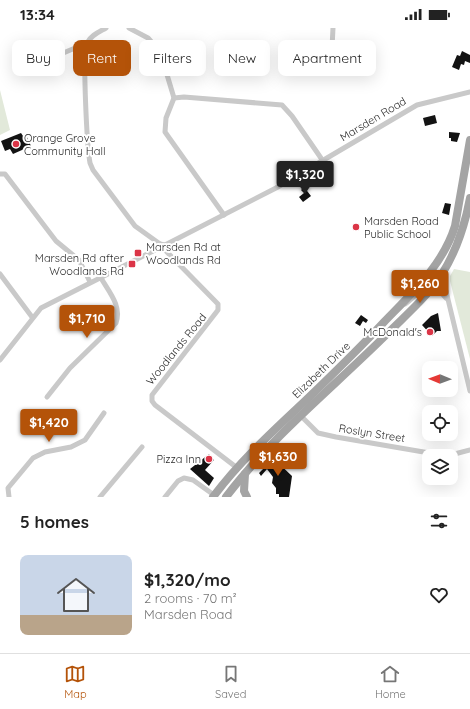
<!DOCTYPE html>
<meta charset="utf-8">
<style>
body{margin:0;font-family:Quicksand,sans-serif;background:#f2f2f2;color:#222;height:100vh;display:flex;flex-direction:column;font-size:15px;white-space:nowrap}
*{box-sizing:border-box;margin:0}
p{font-size:13px;color:#767676}
.icon{flex:none;width:22px;height:22px;fill:none;stroke:currentColor;stroke-width:2;stroke-linecap:round;stroke-linejoin:round}
.map{position:relative;height:469px;overflow:hidden}
.details{display:flex;flex-direction:column;background:#fff;flex:1}
.details>*{flex:none}
.hud{position:absolute;left:12px;top:12px;width:446px;height:36px;display:flex;gap:8px}
.needle{width:26px;rotate:271deg}
.fabs{position:absolute;left:422px;top:333px;display:grid;gap:8px}
.fabs a{display:grid;place-items:center;width:36px;height:36px;border-radius:8px;background:#fff;box-shadow:0 4px 16px #0002;font-size:20px}
.price{position:absolute;translate:-50% -34px;padding:0 9px;border-radius:4px;background:#b45309;color:#fff;font-size:13px;line-height:26px;filter:drop-shadow(0 1px 2px #0008)}
.price::after{content:'';position:absolute;left:50%;top:24px;width:12px;height:9px;margin-left:-6px;background:inherit;clip-path:polygon(0 0,100% 0,50% 100%)}
.price.on{background:#222;color:#fff}
ul{padding:0;list-style:none}
li{display:flex;align-items:center;gap:12px;height:100px;padding:0 20px}
li+li{border-top:1px solid #e0e0e0}
li span{display:grid;place-items:center;flex:none;width:112px;height:80px;border-radius:8px;color:#555}
li>.icon{margin-inline-start:auto}
span .icon{width:48px;height:48px;fill:#fffc;stroke-width:1}
li b{font-size:17px}
h2{display:flex;justify-content:space-between;align-items:center;height:48px;padding:0 20px;font-size:17px}
.pill{padding:0 14px;border-radius:8px;background:#fff;box-shadow:0 4px 16px #0002;font-size:14px;line-height:36px}
.pill.on{background:#b45309;color:#fff}
.status{display:flex;justify-content:space-between;align-items:center;height:28px;padding:0 20px;background:#fff;direction:ltr}
.status svg{height:11px;fill:currentColor}
.tabs{display:flex;justify-content:space-around;align-items:center;height:56px;border-top:1px solid #e0e0e0;background:#fff;font-size:11px;color:#767676}
.tabs a{display:grid;justify-items:center;gap:2px}
.tabs .on{color:#b45309}
.map>svg:first-child{display:block}
.green{fill:#e2e9da}
.building{fill:#131313}
.lines{fill:none;stroke-linecap:round;stroke-linejoin:round}
.minor{stroke:#c9c9c9;stroke-width:5}
.primary{stroke:#a4a4a4;stroke-width:8}
.poi-dot{fill:#db3547;stroke:#fff;stroke-width:1.5}
.labels{text-anchor:middle;stroke-width:4;stroke-linejoin:round;paint-order:stroke}
.street-label{font-size:11px;fill:#2c2c2c;stroke:#fff}
.poi-label{font-size:11px;fill:#2c2c2c;stroke:#fff;text-anchor:start}
</style>
<div class="status"><b>13:34</b><svg viewBox="0 0 49 12"><path d="M0 12V9h3v3zM5 12V6h3v6zM10 12V3h3v9zM15 12V0h3v12zM26 1h20v11H26zM47 4h2v5h-2z"/></svg></div>
<div class="map">
<svg width="470" height="469" viewBox="0 0 470 469">
<rect width="100%" height="100%" fill="#fff"/>
<g class="green">
<path d="M0,62L10,102L0,107Z"/>
<path d="M454,241L470,244V331L450,253V248Z"/>
</g>
<g class="building">
<path d="M462,23L470,27V35L465,33L464,37L461,36L459,42L452,39L457,27L460,28Z"/>
<path d="M435,87L437,95L425,98L423,90Z"/>
<path d="M449,104L460,105L457,114L451,113V110H449Z"/>
<path d="M21,105L23,108L26,107L31,118L13,126L10,121L5,123L1,113Z"/>
<path d="M304,159L311,168L303,174L299,169L304,165L301,162Z"/>
<path d="M445,175L451,176L449,187L442,185Z"/>
<path d="M438,285L441,303H437L432,308L422,297L431,288Z"/>
<path d="M361,287L368,292L366,295L363,293L360,298L355,295Z"/>
<path d="M209,426L214,432L205,442L214,450L209,458L190,441Z"/>
<path d="M268,429L270,431L272,429L292,448L289,469H279V466H276V460L272,455L273,449L267,441L261,448L259,445L265,439L262,436Z"/>
</g>
<g class="lines">
<g class="minor">
<path d="M106,0C99,4 91,7 87,15C82,25 87,118 90,135L93,142L135,198L160,216"/>
<path d="M129,0L148,10L155,18L165,40L174,70L166,90L165,104L224,187"/>
<path d="M332,20L333,0"/>
<path d="M30,39L87,15"/>
<path d="M174,70L184,69L282,77L292,88L323,133"/>
<path d="M0,146H5L56,213L79,232L90,254"/>
<path d="M165,217L276,160L417,77L470,64"/>
<path d="M164,221L165,217L160,216L159,221H164L218,276V282L152,367V373L155,377L236,439"/>
<path d="M0,246L32,289"/>
<path d="M430,263L439,262L446,270"/>
<path d="M405,276C416,270 427,248 442,256L446,263L470,363"/>
<path d="M0,332L41,280L159,220"/>
<path d="M47,369L70,340L116,295C122,278 109,264 101,250"/>
<path d="M301,388L318,405L336,409L447,428L470,422"/>
<path d="M9,469L8,460L33,430L45,424L71,419L85,412L104,385"/>
<path d="M100,469L142,419"/>
<path d="M165,469L178,453L184,450L193,452L214,467"/>
</g>
<g class="primary">
<path d="M245,446L244,463L247,469"/>
<path d="M213,469C240,433 272,404 305,373C332,347 359,321 384,294C412,265 443,237 455,198L470,112"/>
<path d="M226,469C273,407 334,359 389,304C407,286 428,268 442,246C457,222 465,197 470,170"/>
</g>
</g>
<g class="poi-dot">
<circle cx="16" cy="116" r="4"/>
<circle cx="356" cy="199" r="4"/>
<rect x="134" y="221" width="8" height="8" rx="2"/>
<rect x="128" y="232" width="8" height="8" rx="2"/>
<circle cx="430" cy="304" r="4"/>
<circle cx="209" cy="431" r="4"/>
</g>
<g class="labels">
<g class="street-label">
<text transform="translate(373 91) rotate(-31)" y="4">Marsden Road</text>
<text transform="translate(176 321) rotate(-51)" y="4">Woodlands Road</text>
<text transform="translate(321 342) rotate(-44)" y="4">Elizabeth Drive</text>
<text transform="translate(372 405) rotate(9)" y="4">Roslyn Street</text>
</g>
<g class="poi-label">
<text x="24" y="114">Orange Grove<tspan x="24" dy="13">Community Hall</tspan></text>
<text x="364" y="197">Marsden Road<tspan x="364" dy="13">Public School</tspan></text>
<text x="146" y="223">Marsden Rd at<tspan x="146" dy="13">Woodlands Rd</tspan></text>
<text x="124" y="234" text-anchor="end">Marsden Rd after<tspan x="124" dy="13">Woodlands Rd</tspan></text>
<text x="422" y="308" text-anchor="end">McDonald's</text>
<text x="201" y="435" text-anchor="end">Pizza Inn</text>
</g>
</g>
</svg>
<div class="fabs">
<a><svg class="needle" viewBox="-14 -14 28 28"><path d="M0-13l5 13h-10z" fill="#e53935"/><path d="M0 13l5-13h-10z" fill="#767676"/></svg></a>
<a><svg class="icon" aria-label="locate" viewBox="0 0 24 24"><circle cx="12" cy="12" r="6"/><path d="M12 2v4M12 18v4M2 12h4M18 12h4"/></svg></a>
<a><svg class="icon" aria-label="layers" viewBox="0 0 24 24"><path d="M12 4l9 5-9 5-9-5zM3 14l9 5 9-5"/></svg></a>
</div>
<b class="price on" style="left:305px;top:167px">$1,320</b>
<b class="price" style="left:420px;top:276px">$1,260</b>
<b class="price" style="left:87px;top:311px">$1,710</b>
<b class="price" style="left:49px;top:415px">$1,420</b>
<b class="price" style="left:278px;top:449px">$1,630</b>
<div class="hud">
<a class="pill">Buy</a>
<a class="pill on">Rent</a>
<a class="pill">Filters</a>
<a class="pill">New</a>
<a class="pill">Apartment</a>
</div>
</div>
<section class="details">
<h2>5 homes<svg class="icon" aria-label="filters" viewBox="0 0 24 24"><path d="M4 7h16M4 17h16"/><circle cx="9" cy="7" r="2"/><circle cx="15" cy="17" r="2"/></svg></h2>
<ul>
<li><span style="background:linear-gradient(#c9d6e8 75%,#b9a48a 0)"><svg class="icon" aria-label="home" viewBox="0 0 24 24"><path d="M3 11l9-7 9 7M6 9v11h12V9"/></svg></span><div><b>$1,320/mo</b><p>2 rooms · 70 m²</p><p>Marsden Road</p></div><svg class="icon" aria-label="heart" viewBox="0 0 24 24"><path d="M12 20l-8-8c-3-5 5-10 8-4 3-6 11-1 8 4z"/></svg></li>
</ul>
</section>
<nav class="tabs">
<a class="on"><svg class="icon" aria-label="map" viewBox="0 0 24 24"><path d="M3 6l6-2 6 2 6-2v14l-6 2-6-2-6 2zM9 4v14M15 6v14"/></svg>Map</a>
<a><svg class="icon" aria-label="saved" viewBox="0 0 24 24"><path d="M7 4h10v16l-5-4-5 4z"/></svg>Saved</a>
<a><svg class="icon" aria-label="home" viewBox="0 0 24 24"><path d="M3 11l9-7 9 7M6 9v11h12V9"/></svg>Home</a>
</nav>
